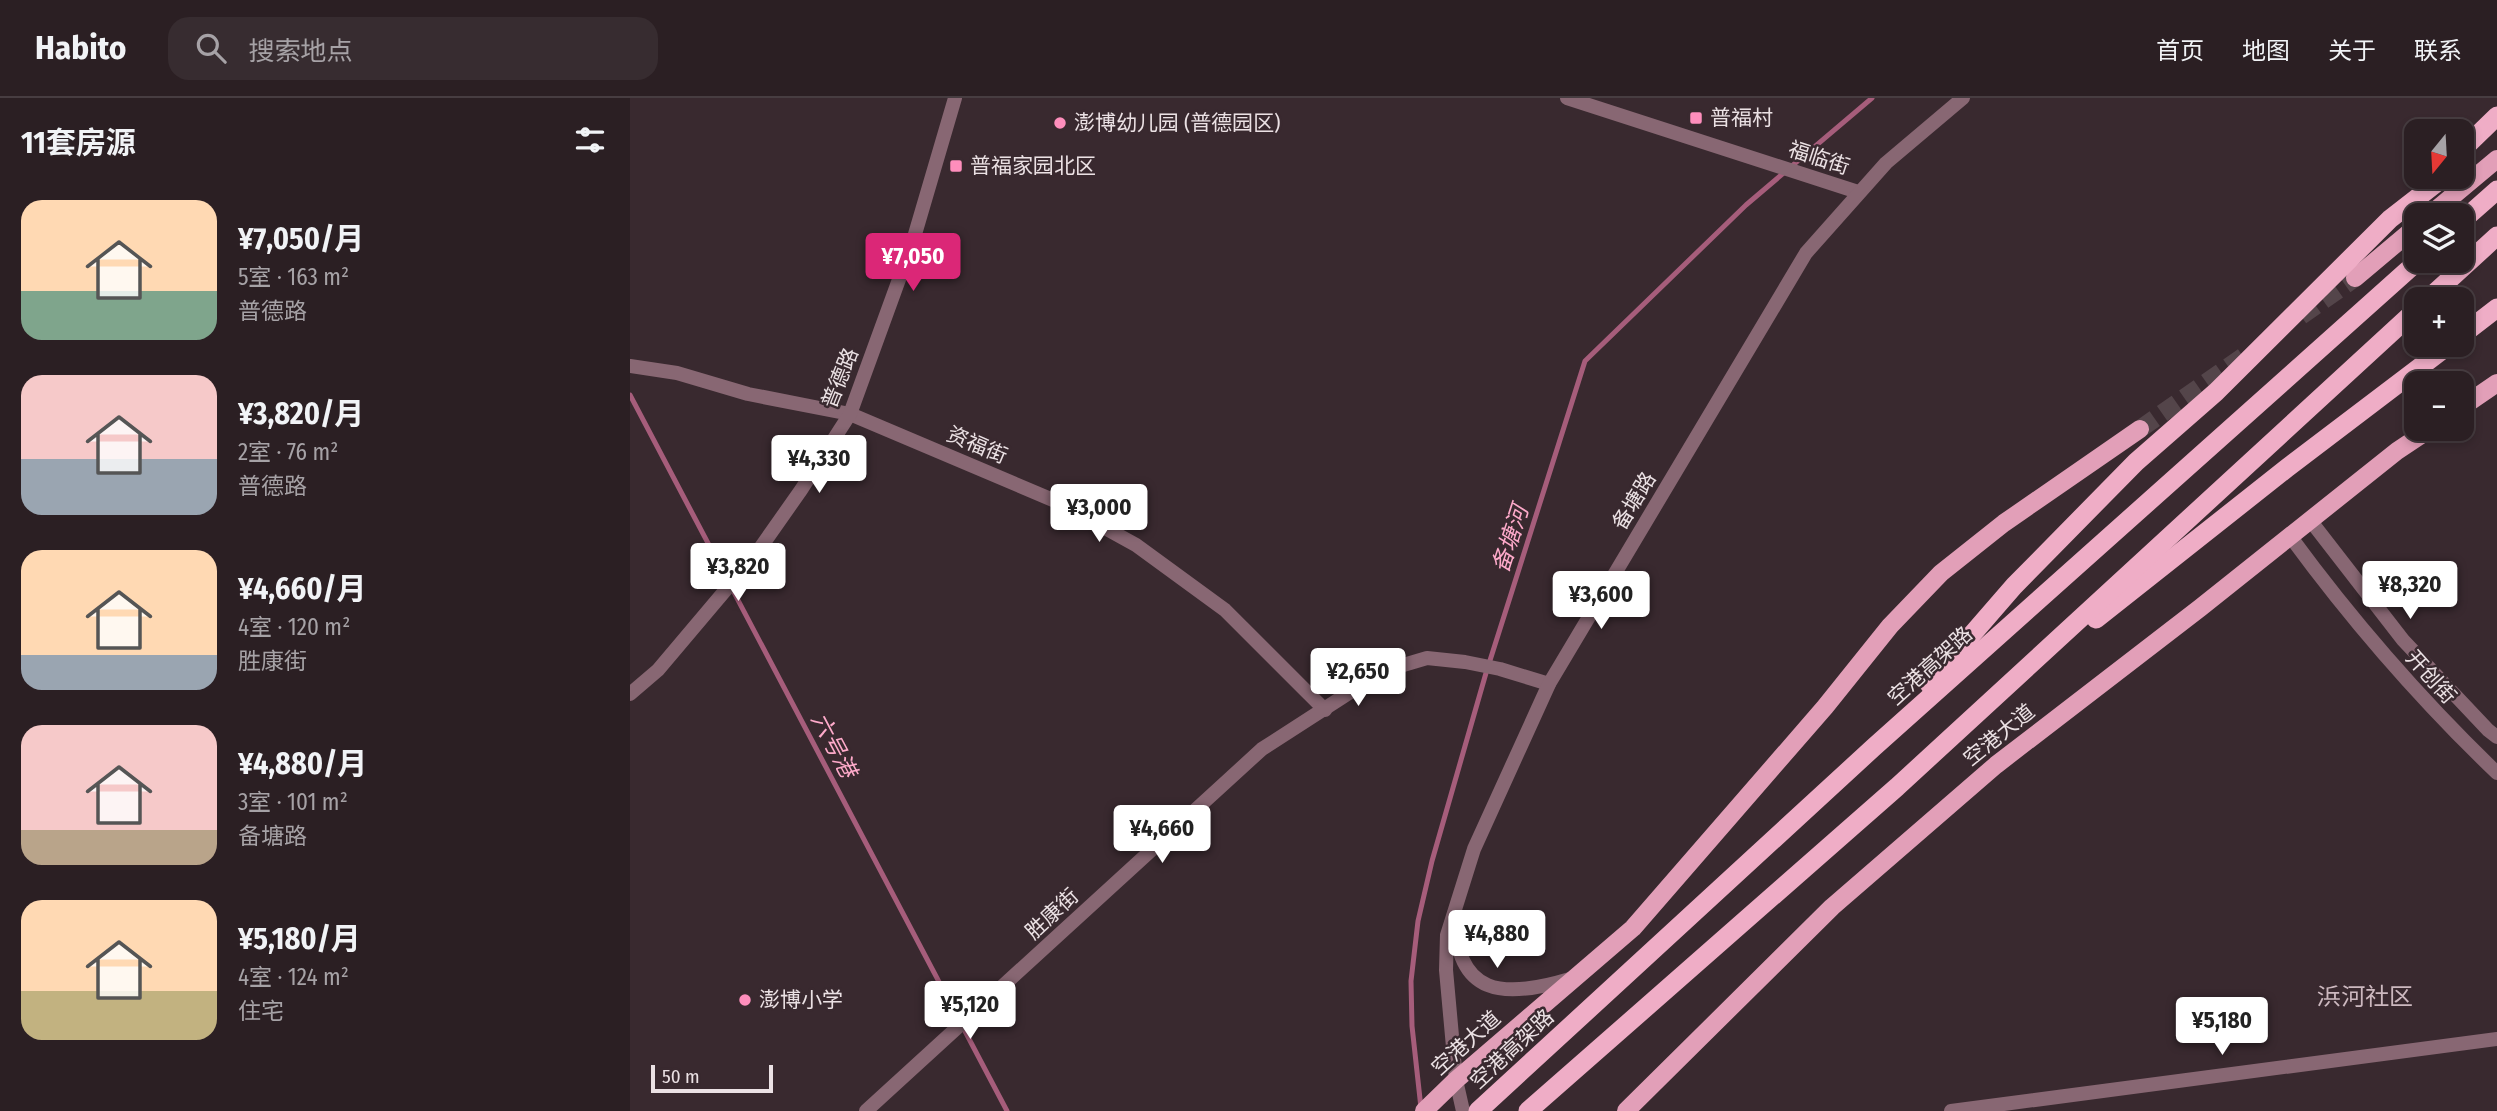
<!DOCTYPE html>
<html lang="zh">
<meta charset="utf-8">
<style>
body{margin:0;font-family:"Fira Sans Condensed","Noto Sans SC",sans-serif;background:#372c30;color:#f1f3f6;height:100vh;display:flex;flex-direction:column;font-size:26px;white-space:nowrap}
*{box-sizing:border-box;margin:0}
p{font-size:23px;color:#a6a2a6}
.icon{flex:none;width:38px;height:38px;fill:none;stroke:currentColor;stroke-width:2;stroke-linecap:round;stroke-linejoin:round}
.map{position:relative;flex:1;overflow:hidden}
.panel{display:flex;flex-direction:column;background:#2b1f23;width:630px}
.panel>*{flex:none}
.needle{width:46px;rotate:198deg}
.fabs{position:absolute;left:1774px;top:21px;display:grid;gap:14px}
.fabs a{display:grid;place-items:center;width:70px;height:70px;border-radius:14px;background:#2b1f23;box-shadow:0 4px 10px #0003,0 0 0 2px #473d41;font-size:35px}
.scale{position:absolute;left:21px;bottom:18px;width:122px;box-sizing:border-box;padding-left:7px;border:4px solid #ebe1e4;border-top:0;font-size:19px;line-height:24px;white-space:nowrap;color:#ebe1e4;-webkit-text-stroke:5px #39292f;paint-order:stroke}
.price{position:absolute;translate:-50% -60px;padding:0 16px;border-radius:7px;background:#fff;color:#222;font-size:23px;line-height:46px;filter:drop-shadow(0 2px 4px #0008)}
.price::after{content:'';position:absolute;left:50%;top:42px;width:21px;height:16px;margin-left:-10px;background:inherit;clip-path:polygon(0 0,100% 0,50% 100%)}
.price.on{background:#db2777;color:#fff}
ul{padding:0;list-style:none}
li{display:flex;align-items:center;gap:21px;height:175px;padding:0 21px}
li span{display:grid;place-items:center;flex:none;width:196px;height:140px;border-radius:21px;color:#555}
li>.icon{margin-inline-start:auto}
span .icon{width:84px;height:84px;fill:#fffc;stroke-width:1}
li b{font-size:30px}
h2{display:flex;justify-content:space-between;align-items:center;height:84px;padding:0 21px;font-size:30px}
header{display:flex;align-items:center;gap:42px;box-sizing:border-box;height:98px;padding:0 35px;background:#2b1f23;border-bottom:2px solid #473d41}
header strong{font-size:33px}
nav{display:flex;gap:38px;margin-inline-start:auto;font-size:24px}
.search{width:490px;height:63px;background:#372c30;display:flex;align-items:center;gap:18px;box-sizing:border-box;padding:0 24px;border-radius:21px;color:#a6a2a6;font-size:26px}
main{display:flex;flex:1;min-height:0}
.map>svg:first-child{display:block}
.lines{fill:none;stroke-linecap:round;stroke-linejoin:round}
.stream{stroke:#a65d7b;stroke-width:5}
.primary-tunnel{stroke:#54454a;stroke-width:18;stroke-dasharray:18 9;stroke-linecap:butt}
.minor{stroke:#886773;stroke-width:14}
.tertiary{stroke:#886773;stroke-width:14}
.primary{stroke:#e29fb8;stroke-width:18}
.trunk{stroke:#efadc6;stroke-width:19}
.poi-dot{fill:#fe8ebc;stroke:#39292f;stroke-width:2.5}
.labels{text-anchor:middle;stroke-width:5;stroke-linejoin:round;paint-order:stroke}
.poi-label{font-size:21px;fill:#ebe1e4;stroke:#39292f;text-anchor:start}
.street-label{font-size:21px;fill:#ebe1e4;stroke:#39292f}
.water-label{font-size:23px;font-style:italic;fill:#feaaca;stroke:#39292f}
.quarter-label{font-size:24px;fill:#ccb8bf;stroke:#39292f}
</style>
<header>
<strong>Habito</strong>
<div class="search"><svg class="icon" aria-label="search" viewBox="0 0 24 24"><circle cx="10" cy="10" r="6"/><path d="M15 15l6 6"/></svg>搜索地点</div>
<nav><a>首页</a><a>地图</a><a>关于</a><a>联系</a></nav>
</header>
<main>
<section class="panel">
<h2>11套房源<svg class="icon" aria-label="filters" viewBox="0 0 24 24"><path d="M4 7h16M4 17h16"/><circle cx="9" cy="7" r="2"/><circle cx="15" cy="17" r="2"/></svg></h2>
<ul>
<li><span style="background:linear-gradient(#ffd9b3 65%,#7fa58c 0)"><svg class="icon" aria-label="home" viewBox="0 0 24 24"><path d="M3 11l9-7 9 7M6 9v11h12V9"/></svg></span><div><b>¥7,050/月</b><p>5室 · 163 m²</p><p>普德路</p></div></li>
<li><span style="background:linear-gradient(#f6c9c9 60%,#9aa5b1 0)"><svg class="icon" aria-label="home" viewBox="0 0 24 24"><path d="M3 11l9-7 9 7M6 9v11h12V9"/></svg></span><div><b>¥3,820/月</b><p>2室 · 76 m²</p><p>普德路</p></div></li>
<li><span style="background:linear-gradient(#ffd9b3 75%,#9aa5b1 0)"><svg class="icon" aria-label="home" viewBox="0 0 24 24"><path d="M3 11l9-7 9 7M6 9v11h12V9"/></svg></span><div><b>¥4,660/月</b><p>4室 · 120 m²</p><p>胜康街</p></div></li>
<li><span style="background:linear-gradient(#f6c9c9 75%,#b9a48a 0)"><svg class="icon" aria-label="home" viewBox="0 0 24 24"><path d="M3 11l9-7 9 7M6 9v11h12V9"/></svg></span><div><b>¥4,880/月</b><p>3室 · 101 m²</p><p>备塘路</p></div></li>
<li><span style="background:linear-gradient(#ffd9b3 65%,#c2b280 0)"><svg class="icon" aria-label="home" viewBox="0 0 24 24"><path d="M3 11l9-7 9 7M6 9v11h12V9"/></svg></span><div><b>¥5,180/月</b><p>4室 · 124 m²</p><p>住宅</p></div></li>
</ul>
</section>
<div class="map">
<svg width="1867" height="1013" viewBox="0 0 1867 1013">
<rect width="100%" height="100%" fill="#39292f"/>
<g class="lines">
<g class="stream">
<path d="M0,297L377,1013"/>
<path d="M791,1010L782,928L781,883L788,823L802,763L856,575L955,263L1116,107L1242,0"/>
</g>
<g class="primary-tunnel">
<path d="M1671,218L1725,180"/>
<path d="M1510,331L1614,258"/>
</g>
<g class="minor">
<path d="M825,816C825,899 874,901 940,881"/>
<path d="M1321,1013L1867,941"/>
</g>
<g class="tertiary">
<path d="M937,0L1228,94"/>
<path d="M0,268L47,275L118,296L220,316L430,405L506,447L595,512L695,612"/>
<path d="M1680,422L1773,542L1858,632L1867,639"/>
<path d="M1660,438C1723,524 1791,602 1867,675"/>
<path d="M0,596L28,572L126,456L171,392L220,316L283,143L325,0"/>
<path d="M236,1013L632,651L742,580L770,568L797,560L835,564L870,571L919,586"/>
<path d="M833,1013L826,982L816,872L817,837L844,751L919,586L1176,155L1256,65L1333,0"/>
</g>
<g class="primary">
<path d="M1800,117L1867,61"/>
<path d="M1725,180L1787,128"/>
<path d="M1832,309L1867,285"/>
<path d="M794,1013L826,982L1003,830L1195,609L1260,528L1311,475L1374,425L1510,331"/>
<path d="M996,1013L1202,809L1366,667L1570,510L1767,353L1800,331"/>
</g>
<g class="trunk">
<path d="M1832,52L1867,18"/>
<path d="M1832,123L1867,92"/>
<path d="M1798,201L1867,138"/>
<path d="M1832,237L1867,210"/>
<path d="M1466,521L1657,370L1819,247"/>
<path d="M1299,586L1384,488L1506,364L1586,294L1760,121L1814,79"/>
<path d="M848,1013L1244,649L1788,163"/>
<path d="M898,1013L1267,689L1787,211"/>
</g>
</g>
<g class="poi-dot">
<rect x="1059" y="13" width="14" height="14" rx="3.5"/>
<circle cx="430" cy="25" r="7"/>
<rect x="319" y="61" width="14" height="14" rx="3.5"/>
<circle cx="115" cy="902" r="7"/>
</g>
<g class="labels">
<g class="poi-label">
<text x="1080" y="27">普福村</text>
<text x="444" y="32">澎博幼儿园 (普德园区)</text>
<text x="340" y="75">普福家园北区</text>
<text x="129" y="909">澎博小学</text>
</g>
<g class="street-label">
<text transform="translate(1189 60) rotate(18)" y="7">福临街</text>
<text transform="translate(210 280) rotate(-68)" y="7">普德路</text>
<text transform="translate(347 347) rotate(23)" y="7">资福街</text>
<text transform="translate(1004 403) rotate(-59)" y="7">备塘路</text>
<text transform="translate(1300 568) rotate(-42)" y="7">空港高架路</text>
<text transform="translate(1801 579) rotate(48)" y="7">开创街</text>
<text transform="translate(1369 637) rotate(-39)" y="7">空港大道</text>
<text transform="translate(422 816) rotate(-43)" y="7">胜康街</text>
<text transform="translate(836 945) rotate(-42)" y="7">空港大道</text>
<text transform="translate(882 951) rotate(-43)" y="7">空港高架路</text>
</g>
<g class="water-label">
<text transform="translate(880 441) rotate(-72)" y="8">备塘河</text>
<text transform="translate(204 647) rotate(62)" y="8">六号港</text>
</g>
<g class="quarter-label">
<text x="1735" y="907">浜河社区</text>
</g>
</g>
</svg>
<div class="fabs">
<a><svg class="needle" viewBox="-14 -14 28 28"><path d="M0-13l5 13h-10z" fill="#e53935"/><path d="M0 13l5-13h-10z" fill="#a6a2a6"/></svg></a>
<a><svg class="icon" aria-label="layers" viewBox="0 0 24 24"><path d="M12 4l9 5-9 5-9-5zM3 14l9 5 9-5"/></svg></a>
<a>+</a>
<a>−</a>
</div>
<div class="scale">50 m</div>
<b class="price on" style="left:283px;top:195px">¥7,050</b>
<b class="price" style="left:189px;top:397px">¥4,330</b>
<b class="price" style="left:469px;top:446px">¥3,000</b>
<b class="price" style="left:108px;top:505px">¥3,820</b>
<b class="price" style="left:1780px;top:523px">¥8,320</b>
<b class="price" style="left:971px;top:533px">¥3,600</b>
<b class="price" style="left:728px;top:610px">¥2,650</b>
<b class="price" style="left:532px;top:767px">¥4,660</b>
<b class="price" style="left:867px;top:872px">¥4,880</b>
<b class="price" style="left:340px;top:943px">¥5,120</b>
<b class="price" style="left:1592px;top:959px">¥5,180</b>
</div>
</main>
